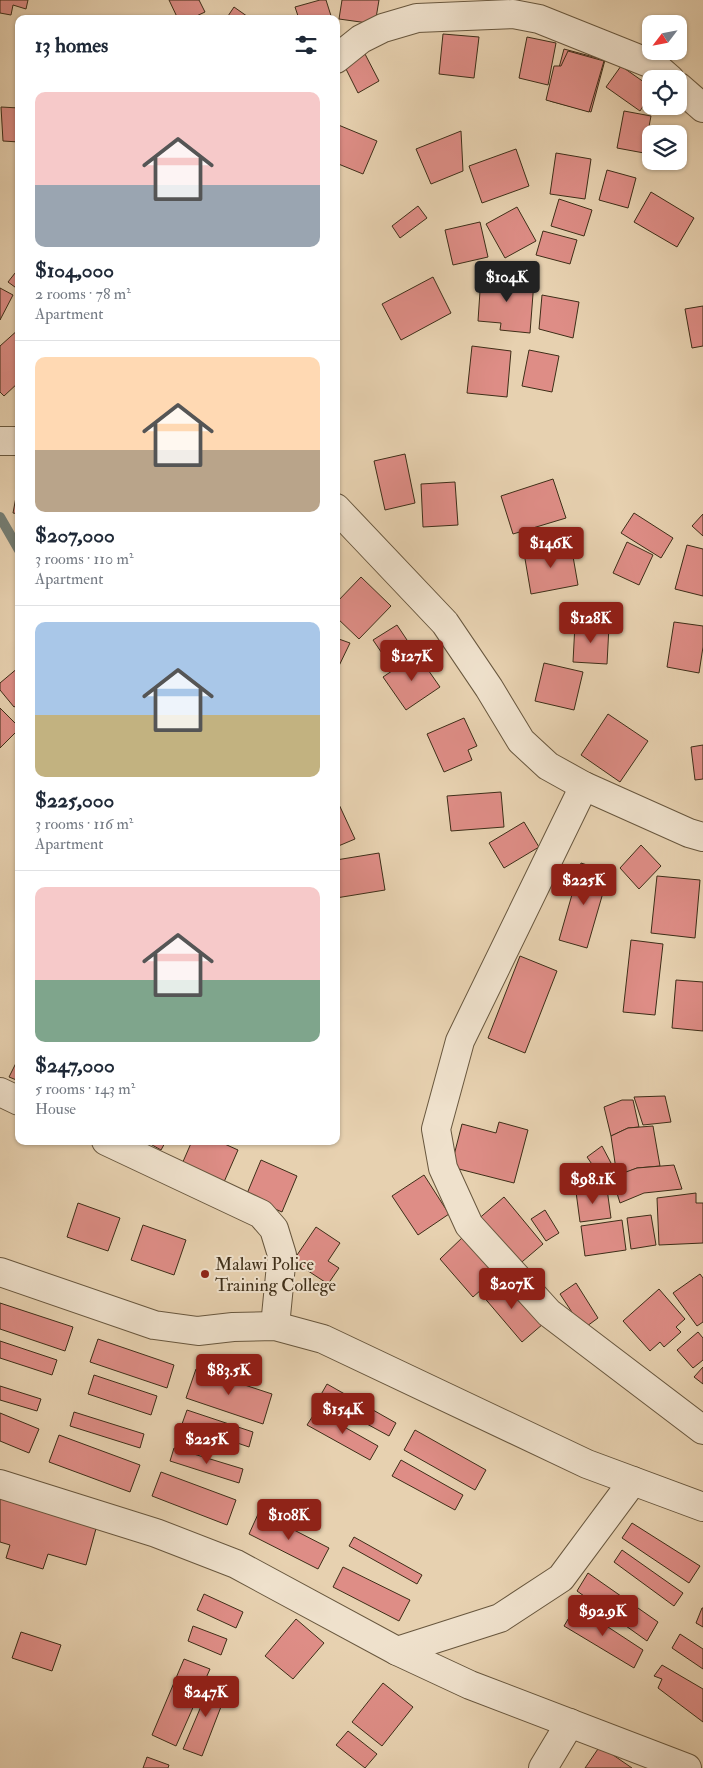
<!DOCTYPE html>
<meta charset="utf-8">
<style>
body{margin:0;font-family:"IM FELL Double Pica",serif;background:#f6f6f7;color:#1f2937;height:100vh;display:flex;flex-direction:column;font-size:19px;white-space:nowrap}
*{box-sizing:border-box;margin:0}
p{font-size:16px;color:#747a83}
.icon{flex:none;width:28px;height:28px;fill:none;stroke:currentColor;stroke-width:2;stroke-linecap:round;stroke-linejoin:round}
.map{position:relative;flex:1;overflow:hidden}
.drawer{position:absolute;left:15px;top:15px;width:325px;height:1130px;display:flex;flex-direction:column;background:#fff;border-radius:10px;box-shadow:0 1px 4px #0004}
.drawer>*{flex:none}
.needle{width:32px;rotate:238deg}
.buttons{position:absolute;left:642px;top:15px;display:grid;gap:10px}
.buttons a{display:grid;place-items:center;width:45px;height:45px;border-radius:10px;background:#fff;box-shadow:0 1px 4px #0004;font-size:25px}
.price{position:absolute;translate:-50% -42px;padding:0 11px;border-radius:5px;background:#8f2418;color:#fff;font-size:16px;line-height:32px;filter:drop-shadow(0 1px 2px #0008)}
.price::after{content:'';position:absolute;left:50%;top:30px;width:15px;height:11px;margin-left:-8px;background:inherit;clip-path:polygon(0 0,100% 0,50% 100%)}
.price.active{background:#222;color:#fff}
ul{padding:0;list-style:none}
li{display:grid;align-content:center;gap:10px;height:265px;padding:0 20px}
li+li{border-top:1px solid #e0e1e3}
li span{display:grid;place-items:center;height:155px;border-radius:10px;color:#555}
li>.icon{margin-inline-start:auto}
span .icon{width:90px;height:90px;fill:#fffc;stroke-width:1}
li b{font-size:21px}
h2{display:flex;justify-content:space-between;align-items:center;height:60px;padding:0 20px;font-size:21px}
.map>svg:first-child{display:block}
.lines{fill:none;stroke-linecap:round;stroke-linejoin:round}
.stream{stroke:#757f76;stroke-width:10}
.building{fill:#de8d86;stroke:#3e2e18}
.minor-casing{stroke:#68573e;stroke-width:30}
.minor{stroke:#efe1cc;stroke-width:28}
.poi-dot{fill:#8f2418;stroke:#efe1cc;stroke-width:2}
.labels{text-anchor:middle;stroke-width:4;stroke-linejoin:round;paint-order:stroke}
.poi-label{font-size:18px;fill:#3e2e18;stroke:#efe1cc;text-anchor:start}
</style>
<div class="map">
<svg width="703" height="1768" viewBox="0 0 703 1768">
<rect width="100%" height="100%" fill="#e7d1b0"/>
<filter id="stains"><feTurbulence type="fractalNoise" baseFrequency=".004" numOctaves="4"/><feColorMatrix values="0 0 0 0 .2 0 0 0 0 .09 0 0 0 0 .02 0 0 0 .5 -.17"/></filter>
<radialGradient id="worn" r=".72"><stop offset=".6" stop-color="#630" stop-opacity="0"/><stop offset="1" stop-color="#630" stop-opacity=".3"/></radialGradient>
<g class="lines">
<path class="stream" d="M0,517L19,550"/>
</g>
<g class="building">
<path d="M0,0H28L26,9L13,5L11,15L0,13Z"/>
<path d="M169,0H199L205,12L190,19H178Z"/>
<path d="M320,0H326L332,19H299L295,7Z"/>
<path d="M342,0H379L375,24L339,19Z"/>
<path d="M234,7L251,19H226Z"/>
<path d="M443,34L479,37L474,78L439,74Z"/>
<path d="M527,37L556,43L548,85L519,78Z"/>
<path d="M564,49L605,60L591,112L550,101Z"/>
<path d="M568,51L604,61L589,112L546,100L554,66H561Z"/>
<path d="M365,54L379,81L358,93L344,65Z"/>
<path d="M621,66L651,87V94L640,111L606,87Z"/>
<path d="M1,107L19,108V142L3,141Z"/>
<path d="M624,111L651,116L644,153L617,148Z"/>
<path d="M336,124L377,141L363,174L336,163Z"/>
<path d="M461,131L463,171L431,184L416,149Z"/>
<path d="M516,149L529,186L482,203L469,166Z"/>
<path d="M556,153L591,159L585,199L550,194Z"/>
<path d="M607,170L636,178L628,208L599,200Z"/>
<path d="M651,192L694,218L677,247L634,222Z"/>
<path d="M559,199L592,210L584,236L551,226Z"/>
<path d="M418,206L427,218L400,238L392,226Z"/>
<path d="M517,207L536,241L505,258L486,224Z"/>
<path d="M480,222L488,257L453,265L445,230Z"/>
<path d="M543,231L577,240L570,264L536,255Z"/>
<path d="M19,268V290L8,282Z"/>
<path d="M481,276L534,281L530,333L500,330L501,323L478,321Z"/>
<path d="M433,277L451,313L401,340L382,304Z"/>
<path d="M0,288L13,295L0,320Z"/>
<path d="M542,295L579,302L573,338L539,329Z"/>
<path d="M703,306V346L692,348L685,309Z"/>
<path d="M19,329V382L4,396L0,392V346Z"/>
<path d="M472,346L511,351L507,397L467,393Z"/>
<path d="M529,350L559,356L552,392L522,386Z"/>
<path d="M405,454L415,503L385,510L374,461Z"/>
<path d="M553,479L566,518L513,534L501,496Z"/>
<path d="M19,481V514L13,513Z"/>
<path d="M455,482L458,525L423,527L421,484Z"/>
<path d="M634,513L673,538L661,558L621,533Z"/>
<path d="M703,514V536L692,526Z"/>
<path d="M627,542L653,555L639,585L613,573Z"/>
<path d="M571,545L578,585L531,594L524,553Z"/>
<path d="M687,545L703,549V596L675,589Z"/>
<path d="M361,577L391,606L359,639L336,617V603Z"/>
<path d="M674,622L703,626V647L699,673L667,667Z"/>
<path d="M575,624L609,626L607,664L573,662Z"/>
<path d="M397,625L413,649L390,665L373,640Z"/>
<path d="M336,638L350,643L336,672Z"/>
<path d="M417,654L440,687L406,710L383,677Z"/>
<path d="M544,663L583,672L574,710L535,701Z"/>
<path d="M19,667V704L14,707L0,690V683Z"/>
<path d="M0,708L19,727V729L0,748Z"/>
<path d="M608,714L648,741L620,782L581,755Z"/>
<path d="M464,718L477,746L468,750L472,760L444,772L427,734Z"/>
<path d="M703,745V779L695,780L691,747Z"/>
<path d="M501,792L504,827L451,831L447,796Z"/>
<path d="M336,798L355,839L336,847Z"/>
<path d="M524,822L539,847L504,868L489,843Z"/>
<path d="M641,845L661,866L639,889L620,868Z"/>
<path d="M379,853L385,890L336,898V860Z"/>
<path d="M581,863L609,872L587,948L559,940Z"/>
<path d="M657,876L700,880L695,938L651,933Z"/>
<path d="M631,940L663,944L655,1015L623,1012Z"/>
<path d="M520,956L557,971L525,1053L488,1038Z"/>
<path d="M676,980L703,982V1031L672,1028Z"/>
<path d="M19,1057V1081L9,1077Z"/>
<path d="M665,1096L671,1122L643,1125L634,1097Z"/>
<path d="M622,1100H633L639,1127L628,1128L611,1136L604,1107Z"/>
<path d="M499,1122L528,1130L514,1183L451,1167L462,1124L496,1133Z"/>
<path d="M653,1126L660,1166L637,1168L617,1176L611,1136L628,1128Z"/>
<path d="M145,1141H166L161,1150Z"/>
<path d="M192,1141H218L238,1150L224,1182L182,1164Z"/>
<path d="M602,1146L611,1163L598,1173L587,1157Z"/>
<path d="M261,1160L297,1176L282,1212L246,1196Z"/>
<path d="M674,1165L682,1189L644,1193L620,1203L612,1177L637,1168Z"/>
<path d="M424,1175L449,1214L418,1235L392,1196Z"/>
<path d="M607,1189L611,1218L580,1222L576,1192Z"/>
<path d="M696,1193V1203H703V1243L659,1245L657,1198Z"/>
<path d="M504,1197L543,1244L516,1267L476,1221Z"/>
<path d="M78,1203L120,1218L108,1251L67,1237Z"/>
<path d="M545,1210L559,1233L546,1241L531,1219Z"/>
<path d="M651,1215L656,1245L631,1249L627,1218Z"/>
<path d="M622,1220L626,1250L585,1256L581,1226Z"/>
<path d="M143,1225L186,1240L174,1275L131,1260Z"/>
<path d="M316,1227L340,1243L328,1261L339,1268L328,1284L293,1261Z"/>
<path d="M464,1236L498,1275L473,1297L440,1259Z"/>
<path d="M700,1274L703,1278V1322L697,1326L673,1293Z"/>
<path d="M502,1277L543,1324L522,1342L482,1295Z"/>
<path d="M576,1283L598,1318L583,1329L560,1294Z"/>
<path d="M659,1289L685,1319L676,1327L681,1332L664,1347L660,1342L650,1351L623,1321Z"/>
<path d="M0,1303L73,1327L65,1351L0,1329Z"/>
<path d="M698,1332L703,1338V1360L693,1368L677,1350Z"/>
<path d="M98,1339L174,1365L167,1388L90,1362Z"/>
<path d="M0,1341L57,1360L52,1375L0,1358Z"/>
<path d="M703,1367V1384L694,1377Z"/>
<path d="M196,1369L272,1394L263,1424L186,1398Z"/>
<path d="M94,1375L157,1396L151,1415L88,1394Z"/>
<path d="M327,1384L396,1423L389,1436L319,1398Z"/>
<path d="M0,1386L41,1399L37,1411L0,1400Z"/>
<path d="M187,1410L253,1432L249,1447L182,1424Z"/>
<path d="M316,1411L378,1446L370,1460L307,1425Z"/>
<path d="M74,1412L144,1434L140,1448L70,1426Z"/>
<path d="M0,1413L39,1429L29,1453L0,1441Z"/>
<path d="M415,1430L486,1470L475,1490L404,1450Z"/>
<path d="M59,1435L140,1465L130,1492L49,1462Z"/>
<path d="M174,1448L243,1469L239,1483L170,1461Z"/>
<path d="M401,1460L463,1495L455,1510L392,1476Z"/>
<path d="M161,1472L236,1500L227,1525L152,1496Z"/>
<path d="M0,1496L97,1525L86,1565L48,1554L43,1569L6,1558L10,1545L0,1542Z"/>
<path d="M259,1512L329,1548L318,1569L249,1534Z"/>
<path d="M632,1523L700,1566L689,1583L622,1538Z"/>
<path d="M354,1537L422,1575L417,1584L349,1546Z"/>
<path d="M622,1550L683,1593L674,1606L614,1562Z"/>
<path d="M343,1567L410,1600L399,1621L333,1587Z"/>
<path d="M588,1573L658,1622L647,1641L577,1591Z"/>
<path d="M204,1594L243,1612L236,1628L197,1610Z"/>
<path d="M576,1606L643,1650L634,1668L564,1626Z"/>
<path d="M702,1608H703V1627L696,1623Z"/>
<path d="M296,1619L324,1643L293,1679L265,1656Z"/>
<path d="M193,1626L227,1639L221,1655L188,1641Z"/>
<path d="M21,1632L61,1645L52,1671L12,1658Z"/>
<path d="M680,1634L703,1649V1669L672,1648Z"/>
<path d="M184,1659L210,1669L176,1746L152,1735Z"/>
<path d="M662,1665L703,1689V1722L658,1688L662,1679L654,1676Z"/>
<path d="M213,1678L229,1686L202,1756L183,1749Z"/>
<path d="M383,1683L413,1707L382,1746L352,1722Z"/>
<path d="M348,1731L377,1754L365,1768L336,1745Z"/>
<path d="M600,1746L632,1768H585Z"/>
<path d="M147,1757L169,1765L168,1768H143Z"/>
</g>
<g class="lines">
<defs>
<g id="minor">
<path d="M336,59L361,39L383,28L417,18L513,14L539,19L654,65L670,79"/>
<path d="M679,87L703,108"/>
<path d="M0,441H19"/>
<path d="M336,508L445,623L489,688L521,741L548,766L584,786L689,833L703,837"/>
<path d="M584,786L460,1041L436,1129L443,1168L469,1225L549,1313L703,1430"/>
<path d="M0,1092L19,1101"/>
<path d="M106,1141L261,1214L274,1229L282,1255L275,1326"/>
<path d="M0,1272L154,1325L198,1331L233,1327L275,1326L323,1339L587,1464L703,1507"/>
<path d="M0,1484L156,1533L236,1564L397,1651L470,1685L687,1768"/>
<path d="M397,1651L500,1618L561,1578L633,1481"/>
<path d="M543,1768L570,1723"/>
</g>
</defs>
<use href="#minor" class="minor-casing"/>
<use href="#minor" class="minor"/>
</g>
<circle class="poi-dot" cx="205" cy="1274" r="5"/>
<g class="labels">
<g class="poi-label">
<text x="215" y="1270">Malawi Police<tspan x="215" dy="21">Training College</tspan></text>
</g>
</g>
<rect width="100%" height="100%" filter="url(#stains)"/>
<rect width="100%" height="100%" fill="url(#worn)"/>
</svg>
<div class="buttons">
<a><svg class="needle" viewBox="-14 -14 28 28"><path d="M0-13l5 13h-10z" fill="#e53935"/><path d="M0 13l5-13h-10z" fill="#747a83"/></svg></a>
<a><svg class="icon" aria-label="locate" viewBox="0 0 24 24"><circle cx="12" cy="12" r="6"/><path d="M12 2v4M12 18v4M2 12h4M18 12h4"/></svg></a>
<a><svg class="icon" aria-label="layers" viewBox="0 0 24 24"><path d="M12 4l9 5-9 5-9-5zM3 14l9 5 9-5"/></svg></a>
</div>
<b class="price active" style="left:507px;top:303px">$104K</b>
<b class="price" style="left:551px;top:569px">$146K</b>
<b class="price" style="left:591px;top:644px">$128K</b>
<b class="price" style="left:412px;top:682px">$127K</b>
<b class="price" style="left:584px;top:906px">$225K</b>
<b class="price" style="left:593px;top:1205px">$98.1K</b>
<b class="price" style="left:512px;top:1310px">$207K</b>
<b class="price" style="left:229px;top:1396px">$83.5K</b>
<b class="price" style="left:343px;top:1435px">$154K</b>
<b class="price" style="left:207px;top:1465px">$225K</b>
<b class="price" style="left:289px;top:1541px">$108K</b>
<b class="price" style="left:603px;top:1637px">$92.9K</b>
<b class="price" style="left:206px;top:1718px">$247K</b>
<section class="drawer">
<h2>13 homes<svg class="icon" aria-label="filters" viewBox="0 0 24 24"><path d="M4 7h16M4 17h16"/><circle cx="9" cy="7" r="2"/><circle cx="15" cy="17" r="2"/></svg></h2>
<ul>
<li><span style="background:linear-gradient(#f6c9c9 60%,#9aa5b1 0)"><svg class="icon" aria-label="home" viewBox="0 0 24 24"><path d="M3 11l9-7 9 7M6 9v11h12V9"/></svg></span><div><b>$104,000</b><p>2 rooms · 78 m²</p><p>Apartment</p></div></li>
<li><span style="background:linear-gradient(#ffd9b3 60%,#b9a48a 0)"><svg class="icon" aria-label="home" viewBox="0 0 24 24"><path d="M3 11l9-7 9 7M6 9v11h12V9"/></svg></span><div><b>$207,000</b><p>3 rooms · 110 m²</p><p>Apartment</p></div></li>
<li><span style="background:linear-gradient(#a9c7e8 60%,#c2b280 0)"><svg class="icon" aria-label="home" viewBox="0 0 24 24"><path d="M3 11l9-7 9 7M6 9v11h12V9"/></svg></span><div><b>$225,000</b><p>3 rooms · 116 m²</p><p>Apartment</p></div></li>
<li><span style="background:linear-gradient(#f6c9c9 60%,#7fa58c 0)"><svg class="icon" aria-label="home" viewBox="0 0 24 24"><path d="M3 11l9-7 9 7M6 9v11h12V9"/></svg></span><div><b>$247,000</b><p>5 rooms · 143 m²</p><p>House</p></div></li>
</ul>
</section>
</div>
